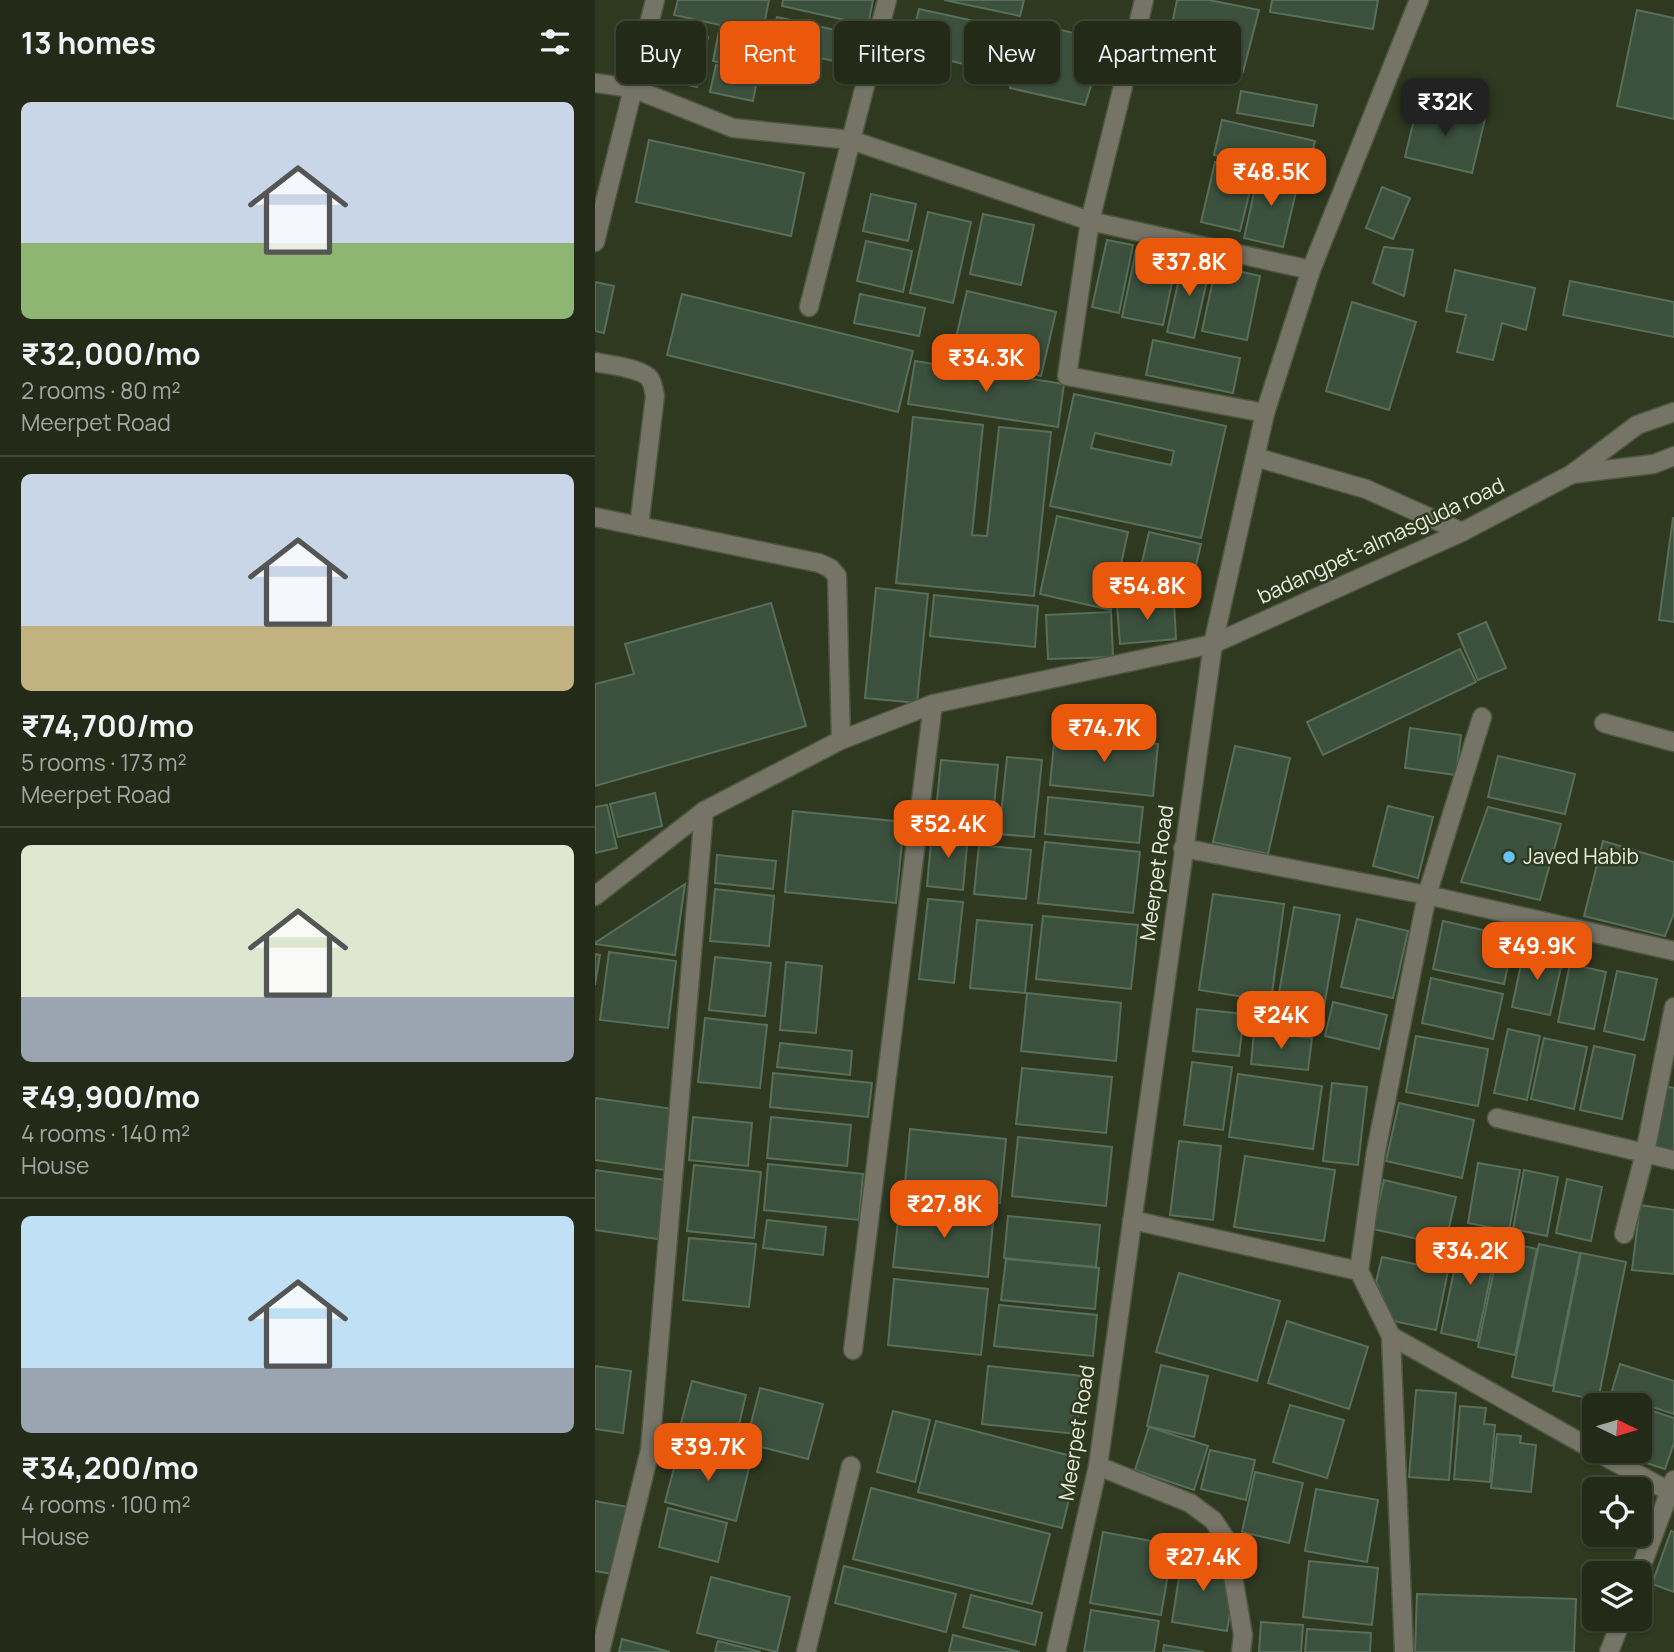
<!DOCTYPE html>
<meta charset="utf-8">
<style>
body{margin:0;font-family:Manrope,sans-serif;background:#2f3725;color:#f1f3f6;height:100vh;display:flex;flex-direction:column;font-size:26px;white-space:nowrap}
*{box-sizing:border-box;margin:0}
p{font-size:23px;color:#a3a7a2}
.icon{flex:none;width:38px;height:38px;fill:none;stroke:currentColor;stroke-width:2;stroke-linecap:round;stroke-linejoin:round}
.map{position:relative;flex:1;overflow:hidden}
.drawer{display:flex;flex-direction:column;background:#232b18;width:595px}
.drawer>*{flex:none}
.guide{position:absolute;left:21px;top:21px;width:665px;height:63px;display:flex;gap:14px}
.needle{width:46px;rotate:95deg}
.buttons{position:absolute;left:987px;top:1393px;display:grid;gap:14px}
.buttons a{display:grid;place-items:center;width:70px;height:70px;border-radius:10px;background:#232b18;box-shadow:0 2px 5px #0004,0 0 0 2px #404737;font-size:35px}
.price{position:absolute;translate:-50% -60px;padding:0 16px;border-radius:14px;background:#ea580c;color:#fff;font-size:23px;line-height:46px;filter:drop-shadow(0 2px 4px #0008)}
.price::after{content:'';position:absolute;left:50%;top:42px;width:21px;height:16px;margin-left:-10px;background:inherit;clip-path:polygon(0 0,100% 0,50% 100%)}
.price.active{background:#222;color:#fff}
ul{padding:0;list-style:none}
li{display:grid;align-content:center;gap:14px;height:371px;padding:0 21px}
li+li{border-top:2px solid #404737}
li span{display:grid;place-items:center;height:217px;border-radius:10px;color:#555}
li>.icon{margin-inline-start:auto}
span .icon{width:126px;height:126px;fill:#fffc;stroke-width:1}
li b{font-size:30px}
h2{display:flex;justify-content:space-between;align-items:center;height:84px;padding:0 21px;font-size:30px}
.pill{padding:0 24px;border-radius:10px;background:#232b18;box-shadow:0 2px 5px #0004,0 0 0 2px #404737;font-size:24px;line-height:63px}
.pill.active{background:#ea580c;color:#fff}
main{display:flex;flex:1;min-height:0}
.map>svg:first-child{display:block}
.building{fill:#3b513e;stroke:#586e5a;stroke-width:2;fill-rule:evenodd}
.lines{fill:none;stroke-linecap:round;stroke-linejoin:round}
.minor-casing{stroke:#4d563f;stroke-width:21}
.minor{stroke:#757467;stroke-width:18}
.poi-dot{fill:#69c3f1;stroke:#2f3920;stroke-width:2.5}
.labels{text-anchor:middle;stroke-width:5;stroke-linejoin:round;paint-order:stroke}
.street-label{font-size:21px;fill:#e8efe0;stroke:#2f3920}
.poi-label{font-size:21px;fill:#e8efe0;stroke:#2f3920;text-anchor:start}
</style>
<main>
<section class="drawer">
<h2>13 homes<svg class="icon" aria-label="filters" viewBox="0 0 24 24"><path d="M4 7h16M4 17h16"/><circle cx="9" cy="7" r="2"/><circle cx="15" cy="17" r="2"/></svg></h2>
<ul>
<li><span style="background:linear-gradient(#c9d6e8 65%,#8fb573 0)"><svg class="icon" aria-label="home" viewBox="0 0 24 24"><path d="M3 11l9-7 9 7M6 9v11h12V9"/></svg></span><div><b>₹32,000/mo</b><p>2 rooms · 80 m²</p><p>Meerpet Road</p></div></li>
<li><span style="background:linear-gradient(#c9d6e8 70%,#c2b280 0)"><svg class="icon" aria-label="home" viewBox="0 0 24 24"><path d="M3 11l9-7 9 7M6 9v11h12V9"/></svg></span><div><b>₹74,700/mo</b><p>5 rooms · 173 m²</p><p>Meerpet Road</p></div></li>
<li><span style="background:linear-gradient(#dfe7d0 70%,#9aa5b1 0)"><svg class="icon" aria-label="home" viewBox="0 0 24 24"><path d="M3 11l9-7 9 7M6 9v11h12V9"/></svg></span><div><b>₹49,900/mo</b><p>4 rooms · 140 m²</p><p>House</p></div></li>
<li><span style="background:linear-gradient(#bfe0f5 70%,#9aa5b1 0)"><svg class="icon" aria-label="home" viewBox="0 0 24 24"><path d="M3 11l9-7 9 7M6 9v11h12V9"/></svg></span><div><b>₹34,200/mo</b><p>4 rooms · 100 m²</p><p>House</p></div></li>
</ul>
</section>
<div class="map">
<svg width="1079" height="1652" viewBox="0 0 1079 1652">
<rect width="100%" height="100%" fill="#2f3920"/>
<g class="building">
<path d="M83,0H174L167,34L79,15Z"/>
<path d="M188,0H278L273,25L187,6Z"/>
<path d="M349,0H429L425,16Z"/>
<path d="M582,0H614L664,10L648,72L571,53Z"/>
<path d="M677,0H783L778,29L675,12Z"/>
<path d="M324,9L421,30L411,73L314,52Z"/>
<path d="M1042,10L1079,18V119L1022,106Z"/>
<path d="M182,17L263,35L257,65L175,47Z"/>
<path d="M430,21L510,41L490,105L415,88Z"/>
<path d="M73,28L113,37L102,87L62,78Z"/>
<path d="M124,31L171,41L165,71L118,61Z"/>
<path d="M121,65L163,75L158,101L115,92Z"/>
<path d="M646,91L722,105L718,126L642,113Z"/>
<path d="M823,103L890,119L877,173L810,157Z"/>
<path d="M627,120L720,141L712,176L619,155Z"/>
<path d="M54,140L209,173L196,236L41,202Z"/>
<path d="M620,162L660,171L645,231L606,222Z"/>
<path d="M664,170L704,179L688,247L649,238Z"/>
<path d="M787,187L815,198L798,239L771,228Z"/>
<path d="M276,194L321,204L313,241L268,231Z"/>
<path d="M333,212L376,222L358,303L315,293Z"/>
<path d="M388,214L439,225L426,285L375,274Z"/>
<path d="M512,240L538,245L524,313L497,307Z"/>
<path d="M271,241L317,251L308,292L262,281Z"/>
<path d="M789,247L818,250L809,296L778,283Z"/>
<path d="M541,251L582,259L568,325L527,317Z"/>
<path d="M589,257L616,263L599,338L572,332Z"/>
<path d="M621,266L665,276L652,340L607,331Z"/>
<path d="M860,270L940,288L931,330L907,323L898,360L862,352L871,315L851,311Z"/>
<path d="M975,281L1079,302V337L968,315Z"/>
<path d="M0,282L19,286L9,333L0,331Z"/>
<path d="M372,291L461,312L446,376L357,355Z"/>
<path d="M87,294L318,351L303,412L72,355Z"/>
<path d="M265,294L330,308L324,336L259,323Z"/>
<path d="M757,302L821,322L794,410L731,391Z"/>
<path d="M558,340L645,358L638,393L551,375Z"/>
<path d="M320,361L469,384L463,427L313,404Z"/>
<path d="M479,394L631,426L606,538L455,506ZM500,433L579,451L576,465L496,448Z"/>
<path d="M318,417L388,425L377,535L392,536L404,427L456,432L439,596L301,583Z"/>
<path d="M462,516L533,532L516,610L445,594Z"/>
<path d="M1078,518H1079V622L1064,620Z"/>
<path d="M554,532L606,544L593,600L541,588Z"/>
<path d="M281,588L333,594L322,703L270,698Z"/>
<path d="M339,595L443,606L440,647L335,636Z"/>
<path d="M579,601L581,639L525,644L522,605Z"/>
<path d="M176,603L211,726L0,786V684L39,674L30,644Z"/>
<path d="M516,612L518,657L453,659L451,615Z"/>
<path d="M891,622L911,668L883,680L863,634Z"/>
<path d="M865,649L881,682L728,755L712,722Z"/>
<path d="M815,728L866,735L861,775L810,768Z"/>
<path d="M460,733L563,744L558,796L455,785Z"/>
<path d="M640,746L695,758L673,854L618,842Z"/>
<path d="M903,756L980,774L970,814L893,797Z"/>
<path d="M412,757L447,760L439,837L404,834Z"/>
<path d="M346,760L403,765L397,827L340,821Z"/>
<path d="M60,793L67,826L23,837L15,804Z"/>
<path d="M453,797L548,807L544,843L450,834Z"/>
<path d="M12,805L22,848L0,853V807Z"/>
<path d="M793,806L838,817L823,878L778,866Z"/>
<path d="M893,807L966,824L945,900L866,882Z"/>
<path d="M198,811L309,822L301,903L190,892Z"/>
<path d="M337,831L373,834L368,890L332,886Z"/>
<path d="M1008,841L1079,862V913L1070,936L989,916Z"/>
<path d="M450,842L545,852L538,913L443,903Z"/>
<path d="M384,845L436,850L431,899L379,894Z"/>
<path d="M122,855L181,861L178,889L120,883Z"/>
<path d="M90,884L80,955L0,944V943Z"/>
<path d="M120,889L179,896L174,946L115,941Z"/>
<path d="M618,894L689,904L676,1001L604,990Z"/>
<path d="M333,899L368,902L359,983L324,979Z"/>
<path d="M699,907L745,915L729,1007L683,999Z"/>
<path d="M448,916L543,925L536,989L441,979Z"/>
<path d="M762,919L813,931L798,998L746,987Z"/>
<path d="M382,920L437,925L430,993L375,988Z"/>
<path d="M848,921L919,937L909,984L838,969Z"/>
<path d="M929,950L968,958L955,1015L917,1007Z"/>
<path d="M14,952L81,961L73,1028L5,1020Z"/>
<path d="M0,954L5,955L0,985Z"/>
<path d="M120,957L176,963L170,1016L114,1010Z"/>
<path d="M191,962L227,966L221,1033L185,1030Z"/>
<path d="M975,964L1011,972L999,1029L963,1022Z"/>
<path d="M1022,971L1062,979L1049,1040L1009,1031Z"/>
<path d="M836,978L908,994L898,1039L827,1023Z"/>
<path d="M432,993L526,1003L521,1061L426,1051Z"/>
<path d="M738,1002L792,1015L784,1049L730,1036Z"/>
<path d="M602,1009L649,1014L644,1056L598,1051Z"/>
<path d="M110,1018L172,1025L165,1088L103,1082Z"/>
<path d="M913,1029L945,1036L932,1100L899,1093Z"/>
<path d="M659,1031L717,1038L713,1070L656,1064Z"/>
<path d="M821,1036L893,1049L883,1106L811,1092Z"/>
<path d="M949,1038L992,1047L979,1109L936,1099Z"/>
<path d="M185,1043L257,1051L255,1075L182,1067Z"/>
<path d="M999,1046L1040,1055L1027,1119L985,1110Z"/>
<path d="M597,1062L637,1067L628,1130L589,1125Z"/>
<path d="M427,1068L517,1077L511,1133L421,1124Z"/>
<path d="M178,1073L277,1083L273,1117L175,1107Z"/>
<path d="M643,1074L727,1086L718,1149L634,1137Z"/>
<path d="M737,1083L772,1087L763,1165L728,1161Z"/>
<path d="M1070,1086L1079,1088V1154L1057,1149Z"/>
<path d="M0,1098L79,1109L70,1170L0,1160Z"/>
<path d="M804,1103L879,1120L867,1178L791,1161Z"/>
<path d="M98,1117L157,1123L153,1166L94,1160Z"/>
<path d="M176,1117L256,1125L252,1166L172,1158Z"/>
<path d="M315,1129L411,1139L405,1203L309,1193Z"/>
<path d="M423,1137L517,1147L511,1206L417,1196Z"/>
<path d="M584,1141L626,1146L618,1220L575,1215Z"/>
<path d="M650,1156L740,1170L729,1241L639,1227Z"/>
<path d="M883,1163L925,1170L914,1231L873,1223Z"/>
<path d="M173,1164L268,1174L264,1220L169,1210Z"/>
<path d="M99,1165L166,1172L159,1238L92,1231Z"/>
<path d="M0,1170L71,1180L63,1239L0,1230Z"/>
<path d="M929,1170L963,1177L952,1236L918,1229Z"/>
<path d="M972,1179L1007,1187L996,1241L961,1233Z"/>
<path d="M789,1180L861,1197L850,1245L778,1229Z"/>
<path d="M305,1202L399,1212L393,1277L298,1267Z"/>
<path d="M1045,1205L1079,1210V1274L1037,1270Z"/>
<path d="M413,1216L505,1225L501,1267L409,1258Z"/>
<path d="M172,1220L231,1227L228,1255L168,1248Z"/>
<path d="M867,1233L903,1240L882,1341L846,1333Z"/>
<path d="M94,1238L161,1244L154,1307L88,1300Z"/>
<path d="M905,1241L942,1249L920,1355L883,1347Z"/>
<path d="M944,1244L985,1253L958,1386L917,1377Z"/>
<path d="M986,1253L1031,1262L1003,1400L958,1391Z"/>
<path d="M787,1257L853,1271L841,1330L798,1321L781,1282Z"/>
<path d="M411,1259L504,1268L500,1309L406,1300Z"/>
<path d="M584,1273L685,1301L662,1381L561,1352Z"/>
<path d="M299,1279L393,1289L386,1355L293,1345Z"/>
<path d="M404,1305L502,1315L498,1356L399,1346Z"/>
<path d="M692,1321L773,1347L754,1409L673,1383Z"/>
<path d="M1025,1364L1079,1381V1414L1016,1394Z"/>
<path d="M566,1365L613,1376L599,1437L552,1426Z"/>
<path d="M0,1366L36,1371L28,1433L0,1429Z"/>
<path d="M393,1366L487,1376L481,1434L387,1424Z"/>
<path d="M97,1381L151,1395L140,1441L85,1427Z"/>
<path d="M165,1388L228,1404L213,1459L151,1443Z"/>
<path d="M821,1390L861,1393L854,1480L814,1477Z"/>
<path d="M1014,1397L1040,1405H1012Z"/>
<path d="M695,1405L749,1420L732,1478L678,1462Z"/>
<path d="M865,1406L891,1408L889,1424L900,1425L895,1482L859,1479Z"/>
<path d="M1045,1407L1079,1418V1443L1070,1469L1014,1451H1045Z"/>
<path d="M298,1411L335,1420L320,1482L282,1472Z"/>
<path d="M341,1421L484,1458L467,1528L323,1492Z"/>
<path d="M554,1427L613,1446L599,1490L540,1470Z"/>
<path d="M902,1434L926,1436L925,1443L941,1445L936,1492L896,1488Z"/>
<path d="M85,1446L155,1464L141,1521L70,1502Z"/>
<path d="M615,1450L660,1460L651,1500L606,1489Z"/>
<path d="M660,1472L708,1483L694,1543L647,1532Z"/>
<path d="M276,1488L455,1534L437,1604L258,1559Z"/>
<path d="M721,1489L783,1500L772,1562L710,1551Z"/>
<path d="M0,1501L33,1507L23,1575L0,1571Z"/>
<path d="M73,1508L132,1523L123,1562L64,1547Z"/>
<path d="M1076,1531L1079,1532V1592L1057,1584Z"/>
<path d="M508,1532L578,1545L566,1615L495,1603Z"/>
<path d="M588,1552L626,1558L637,1600L632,1631L577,1622Z"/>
<path d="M714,1561L783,1568L777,1625L708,1617Z"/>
<path d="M249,1566L361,1594L351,1632L240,1603Z"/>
<path d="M116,1577L195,1597L182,1652L102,1633Z"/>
<path d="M822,1594L981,1599L979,1652H820Z"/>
<path d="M376,1595L447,1613L440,1645L368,1627Z"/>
<path d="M496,1610L564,1621L559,1652H489Z"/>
<path d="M666,1622L708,1625L706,1652H664Z"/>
<path d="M712,1629L776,1633L775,1652H710Z"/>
<path d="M358,1635L425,1652H354Z"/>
<path d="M27,1639L75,1652H24Z"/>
<path d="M123,1641L166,1652H120Z"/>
<path d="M569,1645L609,1652H568Z"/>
</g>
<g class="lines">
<defs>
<g id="minor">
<path d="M292,0L256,140L495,221L716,270"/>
<path d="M549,0L495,221L472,376L670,413"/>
<path d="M0,83L37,88L138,128L256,140L214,307"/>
<path d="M0,242L60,0"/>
<path d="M0,362C14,365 47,368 55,379C58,384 59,391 60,396L44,526"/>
<path d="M660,457L771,489L867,532"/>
<path d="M977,474L1059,464L1079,456"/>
<path d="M0,517L224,563L235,568L242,576L246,740"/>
<path d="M1009,723L1079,742"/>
<path d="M588,848L832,895L887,717"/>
<path d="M0,896L109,811L246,740L338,704L618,644L867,532L977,474L1042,425L1079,412"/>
<path d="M902,1118L1079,1160"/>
<path d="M537,1220L764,1271L796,1336L999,1450"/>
<path d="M1029,1234L1050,1153L1079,1007"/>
<path d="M764,1271L781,1151L832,895L1079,951"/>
<path d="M796,1336L809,1652"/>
<path d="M258,1350L338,704"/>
<path d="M1000,1451L1079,1494"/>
<path d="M503,1466L595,1503L618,1520L632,1541L648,1635L646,1652"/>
<path d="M1044,1573L1079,1480"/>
<path d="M5,1652L55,1450L109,811"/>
<path d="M211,1652L256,1466"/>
<path d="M461,1652L503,1466L618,644L670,413L716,270L824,0"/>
<path d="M1014,1652L1027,1619"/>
</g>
</defs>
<use href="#minor" class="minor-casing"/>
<use href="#minor" class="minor"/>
</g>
<circle class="poi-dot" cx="914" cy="857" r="7"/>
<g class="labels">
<g class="street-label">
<text transform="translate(786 541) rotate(-25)" y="7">badangpet-almasguda road</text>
<text transform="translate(562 873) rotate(-82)" y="7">Meerpet Road</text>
<text transform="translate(482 1433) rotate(-81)" y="7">Meerpet Road</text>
</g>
<g class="poi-label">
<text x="928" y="864">Javed Habib</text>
</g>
</g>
</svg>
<div class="buttons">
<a><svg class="needle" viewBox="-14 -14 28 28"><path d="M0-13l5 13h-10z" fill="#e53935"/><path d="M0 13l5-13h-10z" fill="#a3a7a2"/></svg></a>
<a><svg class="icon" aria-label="locate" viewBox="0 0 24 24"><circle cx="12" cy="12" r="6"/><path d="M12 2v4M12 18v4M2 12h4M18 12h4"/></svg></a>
<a><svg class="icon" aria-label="layers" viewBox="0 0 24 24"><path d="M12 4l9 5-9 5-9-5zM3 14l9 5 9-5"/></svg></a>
</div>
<b class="price active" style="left:850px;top:138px">₹32K</b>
<b class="price" style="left:676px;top:208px">₹48.5K</b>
<b class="price" style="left:594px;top:298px">₹37.8K</b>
<b class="price" style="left:391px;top:394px">₹34.3K</b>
<b class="price" style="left:552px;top:622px">₹54.8K</b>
<b class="price" style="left:509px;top:764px">₹74.7K</b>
<b class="price" style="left:353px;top:860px">₹52.4K</b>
<b class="price" style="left:942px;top:982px">₹49.9K</b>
<b class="price" style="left:686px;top:1051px">₹24K</b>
<b class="price" style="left:349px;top:1240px">₹27.8K</b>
<b class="price" style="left:875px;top:1287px">₹34.2K</b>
<b class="price" style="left:113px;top:1483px">₹39.7K</b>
<b class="price" style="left:608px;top:1593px">₹27.4K</b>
<div class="guide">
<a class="pill">Buy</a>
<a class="pill active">Rent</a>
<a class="pill">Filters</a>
<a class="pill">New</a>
<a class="pill">Apartment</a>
</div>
</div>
</main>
